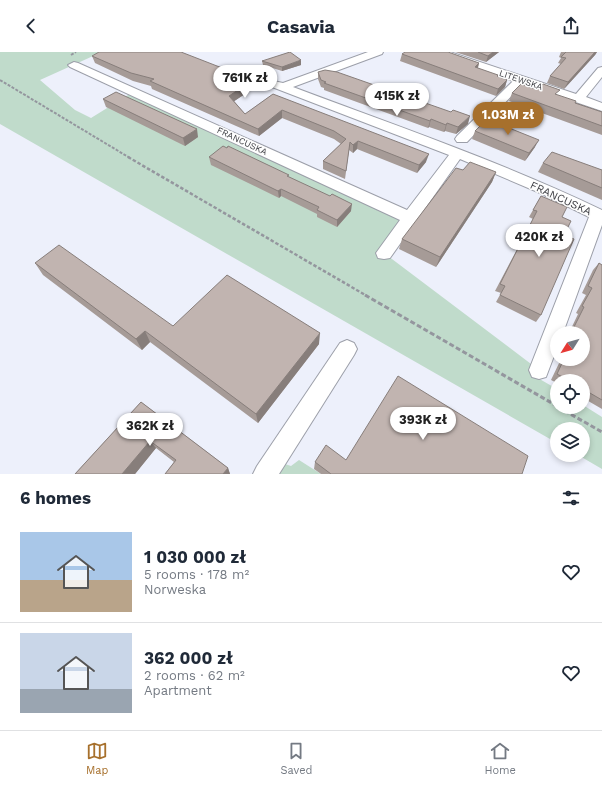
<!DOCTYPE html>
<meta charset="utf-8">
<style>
body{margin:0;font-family:"Work Sans",sans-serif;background:#f6f6f7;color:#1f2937;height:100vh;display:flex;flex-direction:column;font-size:15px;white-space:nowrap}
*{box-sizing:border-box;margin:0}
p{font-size:13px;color:#747a83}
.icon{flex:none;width:22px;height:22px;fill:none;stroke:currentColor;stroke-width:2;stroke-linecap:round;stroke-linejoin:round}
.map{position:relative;height:422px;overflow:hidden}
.sheet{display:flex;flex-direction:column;background:#fff;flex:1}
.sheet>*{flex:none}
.needle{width:26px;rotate:233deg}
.buttons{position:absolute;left:550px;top:274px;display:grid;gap:8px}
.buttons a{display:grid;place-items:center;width:40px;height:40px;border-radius:50%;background:#fff;box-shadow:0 2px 6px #0003;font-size:20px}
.price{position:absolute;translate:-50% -34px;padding:0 9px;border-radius:14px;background:#fff;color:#222;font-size:13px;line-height:26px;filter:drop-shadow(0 1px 2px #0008)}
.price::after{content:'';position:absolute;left:50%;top:24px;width:12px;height:9px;margin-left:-6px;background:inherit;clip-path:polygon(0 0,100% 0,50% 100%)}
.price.active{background:#a7702c;color:#fff}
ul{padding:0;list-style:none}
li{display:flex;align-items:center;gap:12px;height:100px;padding:0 20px}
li+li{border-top:1px solid #e0e1e3}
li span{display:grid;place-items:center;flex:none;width:112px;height:80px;border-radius:0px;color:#555}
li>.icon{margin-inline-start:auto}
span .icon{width:48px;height:48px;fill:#fffc;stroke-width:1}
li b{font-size:17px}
h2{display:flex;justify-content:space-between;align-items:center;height:48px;padding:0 20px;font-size:17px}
header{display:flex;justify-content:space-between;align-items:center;height:52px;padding:0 20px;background:#fff;font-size:18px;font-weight:700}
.tab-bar{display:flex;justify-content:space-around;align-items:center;height:56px;border-top:1px solid #e0e1e3;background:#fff;font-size:11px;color:#747a83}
.tab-bar a{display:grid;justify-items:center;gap:2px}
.tab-bar .active{color:#a7702c}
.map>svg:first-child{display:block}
.green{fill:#c0dbcb}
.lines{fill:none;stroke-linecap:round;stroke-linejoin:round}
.minor-casing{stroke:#9c9fa9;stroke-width:2}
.path-far2{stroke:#94969e;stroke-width:2;stroke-dasharray:3 1.5;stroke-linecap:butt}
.path-far1{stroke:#94969e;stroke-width:2.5;stroke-dasharray:3.5 2;stroke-linecap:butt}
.path{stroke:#94969e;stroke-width:3;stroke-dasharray:5 2.5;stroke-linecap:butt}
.minor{fill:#fff;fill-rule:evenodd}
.wall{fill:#a69b97}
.shaded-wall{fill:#877e7b}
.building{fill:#c1b4b0;stroke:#877e7b}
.labels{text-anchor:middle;stroke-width:3;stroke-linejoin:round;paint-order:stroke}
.far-street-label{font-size:9px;fill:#3b3c41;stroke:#fdfdfd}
.street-label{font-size:11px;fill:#3b3c41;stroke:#fdfdfd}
</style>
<header><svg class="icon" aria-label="back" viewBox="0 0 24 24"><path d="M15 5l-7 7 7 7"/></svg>Casavia<svg class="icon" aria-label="share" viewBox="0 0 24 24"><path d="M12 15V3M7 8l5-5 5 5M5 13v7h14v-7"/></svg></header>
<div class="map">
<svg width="602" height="422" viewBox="0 0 602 422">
<rect width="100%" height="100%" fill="#edf0fb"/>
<g class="green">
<path d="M0,0H102L40,28L75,58L91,66L133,40L410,166L384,201L539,318L536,325L557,337V355H583V353L602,365V417L578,403H583V377H557V391L0,72Z"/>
<path d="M299,408L321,422H278L285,412L291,414Z"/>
</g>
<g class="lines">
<defs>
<g id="minor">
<path d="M368,0H383L382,2L293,35C397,74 502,110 602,158V173L563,281H557V296L546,325L539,327L532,325L529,318L589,165L540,141L460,107L390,206L384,207L378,206L376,201L400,168L70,15L68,13L74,10L78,11L407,158L449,103L272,35L244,29L226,22L224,20L230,17L251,24L283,31Z"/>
<path d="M435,0H450L576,42L598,16L602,15V25L586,45L602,51V59L523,32L467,90H457L455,87L457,84L513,29L436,2Z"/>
<path d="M347,288L354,291L357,297L354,303L279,422H253L257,414L340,291Z"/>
</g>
</defs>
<use href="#minor" class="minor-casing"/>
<g class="path-far2">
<path d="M71,3L76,0"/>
<path d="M0,28L130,106"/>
</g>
<path class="path-far1" d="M128,105L367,244"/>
<g class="path">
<path d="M365,243L557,354"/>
<path d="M558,355L602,380"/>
</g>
<use href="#minor" class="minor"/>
</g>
<g class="wall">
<path d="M455,0H499L486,10Z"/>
<path d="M561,0H597L595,3L564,37L547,31L550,24L561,12L558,11L561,6L559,5Z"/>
<path d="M402,2L479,11L478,16L507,28L505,35L496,44L400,9Z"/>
<path d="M92,4L253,28L254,36L234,49L245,62L273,42L426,110L417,121L357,97L353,101L349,98L345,127L323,117V109L341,92L334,87L282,66L259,84L152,37L151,34L133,29L95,11Z"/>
<path d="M262,9L301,13L282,19L263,13Z"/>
<path d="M318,20L468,72L456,82L445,79L444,80L429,75L428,76L324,38V36L321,35L318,27Z"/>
<path d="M539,36L557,43L576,51L602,60V83L509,49L512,41Z"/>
<path d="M103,47L198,85L185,94L106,55Z"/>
<path d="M475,79L535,95L525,109L472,87Z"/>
<path d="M209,105L289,125L351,159L337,175L317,165V162L281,144L279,146L211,113Z"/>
<path d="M543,111L602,118V148L538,120Z"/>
<path d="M463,118L496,120L492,130L436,215L399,197L402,187Z"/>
<path d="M541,144L562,165L564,183L541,263L536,270L496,250L501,241L495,239L533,167L529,165Z"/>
<path d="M35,211L173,274L319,292L258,371L150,290L142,298L43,223Z"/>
<path d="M599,211L602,213V357L583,346V329H557V331L551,328L561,307H583V281H569L578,262L576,261L586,243L582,241L593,218Z"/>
<path d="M141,350L228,416L230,422H165L174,410L156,396L135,422H75Z"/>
<path d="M346,408L522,422H321L314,417L315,410Z"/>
</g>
<g class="shaded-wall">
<path d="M493,0H499L486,10L488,4Z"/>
<path d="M595,0H597L595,3L564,37L568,30Z"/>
<path d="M301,8V13L282,19V15Z"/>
<path d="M479,11L477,18L475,15Z"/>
<path d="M253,28L254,36L230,52L229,44Z"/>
<path d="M507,28L505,35L496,44L498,37Z"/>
<path d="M282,58V66L259,84L258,77Z"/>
<path d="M470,64L468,72L456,82L458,75Z"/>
<path d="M431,67L429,75L428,76L430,69Z"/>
<path d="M447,71L445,79L444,80L446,73Z"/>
<path d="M197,77L198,85L185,94L183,86Z"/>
<path d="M539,88L535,95L525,109L529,101Z"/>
<path d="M358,89L357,97L353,101V93Z"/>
<path d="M429,102L426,110L417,121L419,113Z"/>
<path d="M496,120L492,130L436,215L440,205Z"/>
<path d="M281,137V144L279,146L278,139Z"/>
<path d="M352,152L351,159L337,175V168Z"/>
<path d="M145,279L150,290L142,298L136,287Z"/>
<path d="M320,281L319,292L258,371L256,362Z"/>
<path d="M150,389L156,396L135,422H122Z"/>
<path d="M228,416L230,422H223Z"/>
</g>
<g class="building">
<path d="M99,0H181L253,28L229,44L245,62L273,42L429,102L419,113L358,89L353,93L350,90L346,119L323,109L346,87L334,79L282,58L258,77L150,29L154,27L131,21L92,4Z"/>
<path d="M290,0L301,8L282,15L262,9Z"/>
<path d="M405,0H448L479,11L475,15L498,23L497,24L507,28L498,37L402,2Z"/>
<path d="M478,0H493L488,4Z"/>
<path d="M566,0H595L568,30L550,24L566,6L561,5Z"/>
<path d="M325,18L337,20L451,60L453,58L470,64L458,75L447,71L446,73L431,67L430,69L324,31L326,30L321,28L318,20Z"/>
<path d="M521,32L535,37L536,36H539L543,32L560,38L555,42L576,49L575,51L602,60V74L512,41Z"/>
<path d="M116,40L197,77L183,86L103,47Z"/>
<path d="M489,68L539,88L529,101L475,79L485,69L488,70Z"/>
<path d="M223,94L227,96L228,94L289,123L287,124L330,144L332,142L352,152L337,168L317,158L319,155L281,137L278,139L209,105Z"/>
<path d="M552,100L602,118V136L543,111Z"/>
<path d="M470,110L496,120L440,205L402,187L456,116L463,118Z"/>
<path d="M541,144L567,155L562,165L571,169L564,183L574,187L541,263L500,243L505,234L500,232L537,159L533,158Z"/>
<path d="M59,193L173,274L227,223L320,281L256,362L145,279L136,287L35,211Z"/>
<path d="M599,211L602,213V348L583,337V329H570L557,322L564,307H583V281H573L576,276L574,275L584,255L582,254L592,236L588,234Z"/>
<path d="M398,324L528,404L522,422H331L315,410L326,393L346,408Z"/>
<path d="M141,350L228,416L223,422H165L176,408L150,389L122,422H75Z"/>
</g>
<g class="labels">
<g class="far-street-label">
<text transform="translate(521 28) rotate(19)" y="3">LITEWSKA</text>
<text transform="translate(242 89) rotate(25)" y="3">FRANCUSKA</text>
</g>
<g class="street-label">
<text transform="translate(561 146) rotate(25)" y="4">FRANCUSKA</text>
</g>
</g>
</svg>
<div class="buttons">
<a><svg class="needle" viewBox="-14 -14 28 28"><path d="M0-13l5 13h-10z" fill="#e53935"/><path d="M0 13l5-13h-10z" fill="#747a83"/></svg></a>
<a><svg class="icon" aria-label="locate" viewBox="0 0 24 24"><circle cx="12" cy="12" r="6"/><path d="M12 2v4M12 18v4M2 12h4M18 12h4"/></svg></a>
<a><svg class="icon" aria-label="layers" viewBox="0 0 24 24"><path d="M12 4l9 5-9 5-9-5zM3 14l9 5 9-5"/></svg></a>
</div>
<b class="price" style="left:245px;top:47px">761K zł</b>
<b class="price" style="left:397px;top:65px">415K zł</b>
<b class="price active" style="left:508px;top:84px">1.03M zł</b>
<b class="price" style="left:539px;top:206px">420K zł</b>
<b class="price" style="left:423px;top:389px">393K zł</b>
<b class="price" style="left:150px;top:395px">362K zł</b>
</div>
<section class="sheet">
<h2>6 homes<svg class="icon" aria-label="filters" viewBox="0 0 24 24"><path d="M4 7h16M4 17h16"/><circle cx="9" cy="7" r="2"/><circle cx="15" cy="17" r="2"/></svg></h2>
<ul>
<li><span style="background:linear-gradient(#a9c7e8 60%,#b9a48a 0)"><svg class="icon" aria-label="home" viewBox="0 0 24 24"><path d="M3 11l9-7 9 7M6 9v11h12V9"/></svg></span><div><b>1 030 000 zł</b><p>5 rooms · 178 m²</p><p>Norweska</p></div><svg class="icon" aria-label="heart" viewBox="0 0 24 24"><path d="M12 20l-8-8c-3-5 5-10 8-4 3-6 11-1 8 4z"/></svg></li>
<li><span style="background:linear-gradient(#c9d6e8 70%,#9aa5b1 0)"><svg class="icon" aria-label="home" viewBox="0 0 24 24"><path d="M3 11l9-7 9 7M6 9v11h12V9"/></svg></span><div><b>362 000 zł</b><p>2 rooms · 62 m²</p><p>Apartment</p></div><svg class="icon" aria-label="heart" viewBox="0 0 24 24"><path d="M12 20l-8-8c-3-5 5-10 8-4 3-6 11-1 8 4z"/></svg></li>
</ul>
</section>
<nav class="tab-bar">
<a class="active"><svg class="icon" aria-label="map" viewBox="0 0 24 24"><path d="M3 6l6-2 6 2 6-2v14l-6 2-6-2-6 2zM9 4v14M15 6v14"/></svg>Map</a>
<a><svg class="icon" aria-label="saved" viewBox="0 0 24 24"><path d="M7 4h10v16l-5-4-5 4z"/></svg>Saved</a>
<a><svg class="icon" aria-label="home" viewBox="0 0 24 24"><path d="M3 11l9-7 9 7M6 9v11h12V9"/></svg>Home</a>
</nav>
